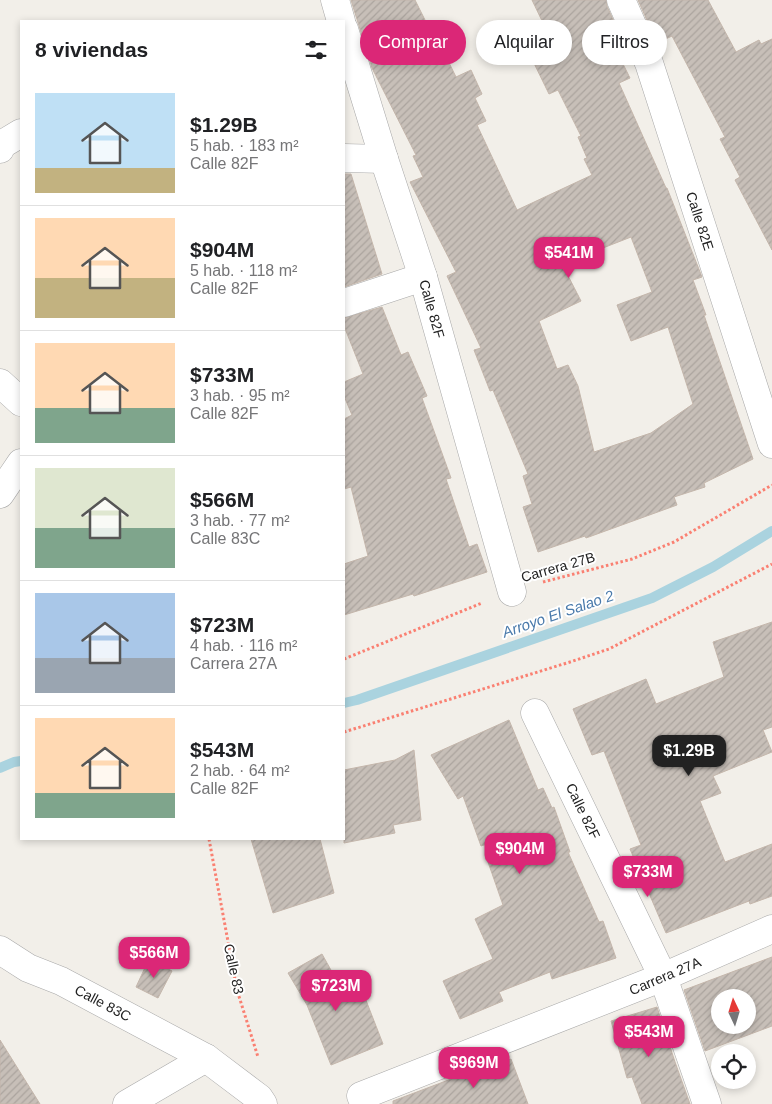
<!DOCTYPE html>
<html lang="es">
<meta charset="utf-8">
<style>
body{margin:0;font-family:Helvetica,sans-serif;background:#f2f2f2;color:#202124;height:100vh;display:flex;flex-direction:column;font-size:19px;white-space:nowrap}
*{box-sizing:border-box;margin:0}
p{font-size:16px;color:#757577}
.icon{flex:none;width:28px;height:28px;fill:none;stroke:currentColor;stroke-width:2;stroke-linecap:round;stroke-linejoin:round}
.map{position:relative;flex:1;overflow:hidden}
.sheet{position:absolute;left:20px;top:20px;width:325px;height:820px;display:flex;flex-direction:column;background:#fff;border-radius:0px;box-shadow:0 2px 8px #0003}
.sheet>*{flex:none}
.guide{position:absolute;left:360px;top:20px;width:336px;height:45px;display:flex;gap:10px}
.needle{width:32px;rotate:356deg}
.fabs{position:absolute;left:711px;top:989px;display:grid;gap:10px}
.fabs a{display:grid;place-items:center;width:45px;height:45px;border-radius:50%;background:#fff;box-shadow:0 2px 8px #0003;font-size:25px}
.price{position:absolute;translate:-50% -42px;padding:0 11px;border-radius:10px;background:#db2777;color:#fff;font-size:16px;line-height:32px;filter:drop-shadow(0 1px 2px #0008)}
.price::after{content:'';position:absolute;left:50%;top:30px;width:15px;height:11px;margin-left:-8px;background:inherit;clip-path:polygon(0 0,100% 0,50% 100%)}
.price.selected{background:#222;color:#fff}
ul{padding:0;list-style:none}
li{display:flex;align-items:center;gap:15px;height:125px;padding:0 15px}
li+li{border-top:1px solid #e0e0e0}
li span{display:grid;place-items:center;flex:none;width:140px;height:100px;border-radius:0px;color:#555}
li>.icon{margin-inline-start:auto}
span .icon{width:60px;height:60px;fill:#fffc;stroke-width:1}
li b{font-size:21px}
h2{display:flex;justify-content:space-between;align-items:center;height:60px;padding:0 15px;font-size:21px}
.pill{padding:0 18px;border-radius:22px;background:#fff;box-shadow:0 2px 8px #0003;font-size:18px;line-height:45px}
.pill.selected{background:#db2777;color:#fff}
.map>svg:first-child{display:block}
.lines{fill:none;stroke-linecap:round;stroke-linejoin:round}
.stream{stroke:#aad3df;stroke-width:10}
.building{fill:url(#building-hatch);stroke:#c4b6ab;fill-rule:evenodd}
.minor-casing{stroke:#a9a9a9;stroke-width:29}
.path{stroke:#fa8072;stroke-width:3;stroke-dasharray:2.5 2.5;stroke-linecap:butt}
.minor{stroke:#fff;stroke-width:28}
.labels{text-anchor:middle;stroke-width:4;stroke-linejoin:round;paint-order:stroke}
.street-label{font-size:14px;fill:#222;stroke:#fff}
.water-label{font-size:15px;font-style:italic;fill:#4a7aab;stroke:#fff}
</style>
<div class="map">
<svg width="772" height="1104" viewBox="0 0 772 1104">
<defs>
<pattern id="building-hatch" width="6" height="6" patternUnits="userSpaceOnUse" patternTransform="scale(1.25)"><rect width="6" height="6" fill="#c7bfb8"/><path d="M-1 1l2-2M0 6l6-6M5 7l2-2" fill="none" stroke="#aba49e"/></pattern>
</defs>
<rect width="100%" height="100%" fill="#f2efe9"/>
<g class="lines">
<g class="stream">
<path d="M344,703L357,700L652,598L713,567L772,531"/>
<path d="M0,768L14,762L21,761"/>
</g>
</g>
<g class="building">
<path d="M351,0H415L434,38L436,36L456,77L471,70L482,94L475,98L486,121L477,125L517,210L592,175L584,159L587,158L578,137L581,136L558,90L549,94L529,53L533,50L525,34L544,25L532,0H606L607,6L629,56L621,60L630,78L619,83L666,188H667L702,277L693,280L706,315H704L753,459L704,483L705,487L674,497L677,505L586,538L585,536L538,552L523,507L532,504L523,476L528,474L493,390L490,391L474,350L481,348L447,276L456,272L410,182L423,177L413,156L416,155L372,68ZM631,237L652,292L617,305L631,341L668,327L693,404L651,433L594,452L578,386L568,365L557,369L539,321L581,301L562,264Z"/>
<path d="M638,0H708L736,52L759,40L761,44L772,39V250L735,180L740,177L720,139L725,137L672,36L657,43Z"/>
<path d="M344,174H351L382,274L344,287Z"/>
<path d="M382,307L401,355L408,352L427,396L422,398L451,478L446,479L469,547L477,544L487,572L414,596L413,594L344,615V564L368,556L351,487L344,489V419L352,415L344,396V382L363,374L344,326V318Z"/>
<path d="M772,622V727L763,730L772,752L713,776L721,793L700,801L725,862L772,844V896L750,904L749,901L666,933L630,849L641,845L604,751L592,755L573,709L646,679L656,704L724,677L713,642Z"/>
<path d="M509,720L538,790L543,788L552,808L554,807L570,852H568L599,922L603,921L616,958L552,979L550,972L499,992L503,1001L460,1019L443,981L493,959L475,919L503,905L488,862L493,859L487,844L481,846L463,796L458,799L431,755Z"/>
<path d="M414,750L421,820L393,825L395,833L344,843V770L395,760Z"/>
<path d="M251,839H320L334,893L273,913Z"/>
<path d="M322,954L346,997L362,990L383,1044L331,1065L307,1005L288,973Z"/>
<path d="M772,957V1026L705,1051L684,990ZM720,998H748V1025H720Z"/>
<path d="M149,959L172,971L158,998L136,987Z"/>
<path d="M657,1007L675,1062L690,1104H642L632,1077L627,1078L611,1021Z"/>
<path d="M0,1040L40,1104H0Z"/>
<path d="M511,1059L528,1104H393V1101L475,1070L476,1073Z"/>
</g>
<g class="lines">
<defs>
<g id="minor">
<path d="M335,0L341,21"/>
<path d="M621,0L649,63L772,444"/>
<path d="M344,29L384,159L423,277L512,592"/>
<path d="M0,149L1,145L21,133"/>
<path d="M344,158L384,159"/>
<path d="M344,303L423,277"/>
<path d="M0,383L21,402"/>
<path d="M0,494L21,463"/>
<path d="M535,713L663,977L707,1104"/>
<path d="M0,950L28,968L61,981L206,1058L259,1098L263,1104"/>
<path d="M127,1104L206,1058"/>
<path d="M365,1104L361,1096L663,977L772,929"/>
</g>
</defs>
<use href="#minor" class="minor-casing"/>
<g class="path">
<path d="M543,582L632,559L674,542L772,485"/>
<path d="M344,659L482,603"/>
<path d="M344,732L570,662L609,649L772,564"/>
<path d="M209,839L237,990L258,1057"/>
</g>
<use href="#minor" class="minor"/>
</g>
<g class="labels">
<g class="street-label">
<text transform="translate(700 221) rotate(72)" y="5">Calle 82E</text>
<text transform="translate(432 309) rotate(74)" y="5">Calle 82F</text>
<text transform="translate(558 567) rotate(-16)" y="5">Carrera 27B</text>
<text transform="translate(583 811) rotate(64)" y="5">Calle 82F</text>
<text transform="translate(234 969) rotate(78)" y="5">Calle 83</text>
<text transform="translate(665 976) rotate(-23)" y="5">Carrera 27A</text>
<text transform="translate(103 1003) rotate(28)" y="5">Calle 83C</text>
</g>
<g class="water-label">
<text transform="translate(558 614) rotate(-19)" y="5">Arroyo El Salao 2</text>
</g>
</g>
</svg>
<div class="fabs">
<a><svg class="needle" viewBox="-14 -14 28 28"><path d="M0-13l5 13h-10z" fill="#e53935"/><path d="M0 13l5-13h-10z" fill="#757577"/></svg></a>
<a><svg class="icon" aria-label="locate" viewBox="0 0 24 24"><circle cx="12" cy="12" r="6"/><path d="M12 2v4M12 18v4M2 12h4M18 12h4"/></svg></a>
</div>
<b class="price" style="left:569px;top:279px">$541M</b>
<b class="price selected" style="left:689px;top:777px">$1.29B</b>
<b class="price" style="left:520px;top:875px">$904M</b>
<b class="price" style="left:648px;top:898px">$733M</b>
<b class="price" style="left:154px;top:979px">$566M</b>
<b class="price" style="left:336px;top:1012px">$723M</b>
<b class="price" style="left:649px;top:1058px">$543M</b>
<b class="price" style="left:474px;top:1089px">$969M</b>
<div class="guide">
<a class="pill selected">Comprar</a>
<a class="pill">Alquilar</a>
<a class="pill">Filtros</a>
</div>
<section class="sheet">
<h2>8 viviendas<svg class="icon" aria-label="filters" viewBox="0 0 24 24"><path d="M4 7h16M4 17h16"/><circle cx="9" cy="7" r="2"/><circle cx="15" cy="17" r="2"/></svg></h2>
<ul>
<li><span style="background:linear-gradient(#bfe0f5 75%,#c2b280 0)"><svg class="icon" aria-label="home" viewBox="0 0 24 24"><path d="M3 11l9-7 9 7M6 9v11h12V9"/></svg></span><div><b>$1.29B</b><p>5 hab. · 183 m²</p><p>Calle 82F</p></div></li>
<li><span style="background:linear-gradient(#ffd9b3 60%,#c2b280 0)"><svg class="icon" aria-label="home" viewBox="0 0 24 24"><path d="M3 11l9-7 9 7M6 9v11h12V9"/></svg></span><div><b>$904M</b><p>5 hab. · 118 m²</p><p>Calle 82F</p></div></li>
<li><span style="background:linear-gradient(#ffd9b3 65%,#7fa58c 0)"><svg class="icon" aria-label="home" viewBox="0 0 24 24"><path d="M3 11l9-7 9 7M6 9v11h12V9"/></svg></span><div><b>$733M</b><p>3 hab. · 95 m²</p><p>Calle 82F</p></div></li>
<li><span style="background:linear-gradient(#dfe7d0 60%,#7fa58c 0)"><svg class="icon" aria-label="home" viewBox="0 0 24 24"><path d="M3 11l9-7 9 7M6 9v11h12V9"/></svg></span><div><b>$566M</b><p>3 hab. · 77 m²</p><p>Calle 83C</p></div></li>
<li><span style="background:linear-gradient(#a9c7e8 65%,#9aa5b1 0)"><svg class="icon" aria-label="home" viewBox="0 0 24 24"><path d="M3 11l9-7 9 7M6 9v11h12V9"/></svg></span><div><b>$723M</b><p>4 hab. · 116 m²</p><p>Carrera 27A</p></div></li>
<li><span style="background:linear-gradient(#ffd9b3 75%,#7fa58c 0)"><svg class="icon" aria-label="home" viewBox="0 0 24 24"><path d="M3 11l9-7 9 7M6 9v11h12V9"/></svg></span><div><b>$543M</b><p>2 hab. · 64 m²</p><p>Calle 82F</p></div></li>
</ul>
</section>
</div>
